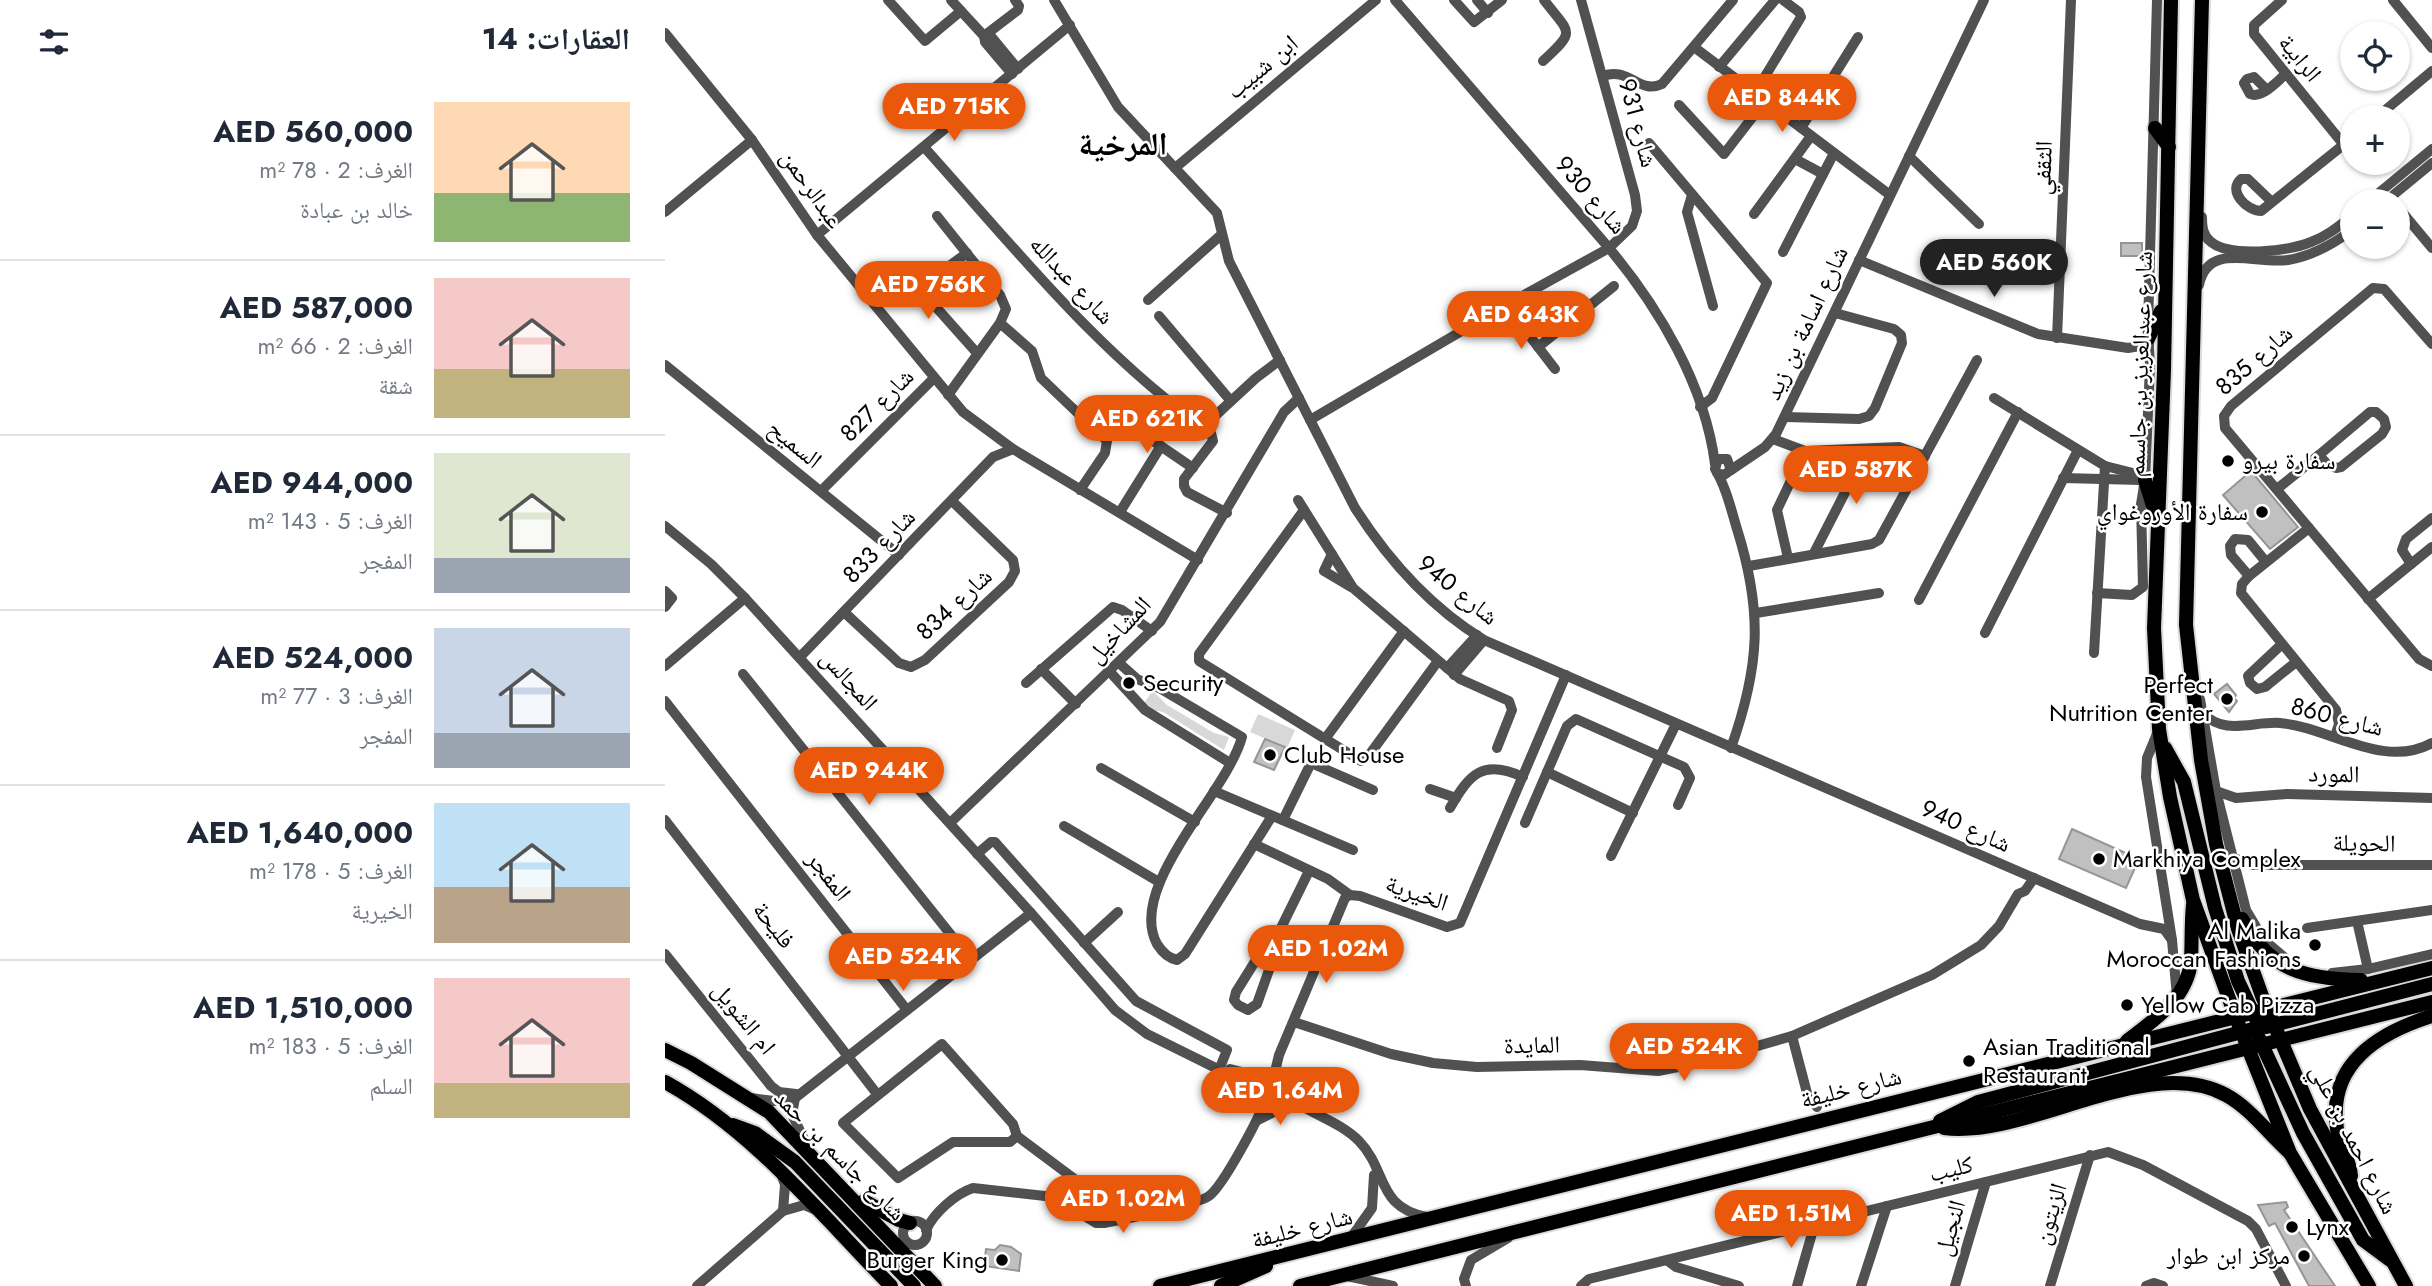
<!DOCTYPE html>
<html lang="ar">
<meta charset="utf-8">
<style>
body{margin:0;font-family:Jost,"Noto Naskh Arabic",sans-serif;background:#f6f6f7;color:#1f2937;direction:rtl;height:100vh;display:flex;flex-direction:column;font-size:26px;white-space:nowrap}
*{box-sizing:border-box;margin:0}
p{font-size:23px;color:#747a83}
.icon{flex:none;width:38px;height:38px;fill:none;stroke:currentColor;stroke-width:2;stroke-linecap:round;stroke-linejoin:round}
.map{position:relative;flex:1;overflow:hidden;direction:ltr}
.sheet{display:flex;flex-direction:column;background:#fff;width:665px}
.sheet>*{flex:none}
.buttons{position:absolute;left:1675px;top:21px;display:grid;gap:14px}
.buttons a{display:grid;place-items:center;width:70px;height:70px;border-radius:50%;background:#fff;box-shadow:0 2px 5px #0004;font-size:35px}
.price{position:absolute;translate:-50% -60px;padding:0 16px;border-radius:24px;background:#ea580c;color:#fff;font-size:23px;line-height:46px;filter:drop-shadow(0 2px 4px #0008)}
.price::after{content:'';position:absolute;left:50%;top:42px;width:21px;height:16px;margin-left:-10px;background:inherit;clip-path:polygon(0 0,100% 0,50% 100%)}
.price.current{background:#222;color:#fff}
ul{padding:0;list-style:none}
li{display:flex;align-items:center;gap:21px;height:175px;padding:0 35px}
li+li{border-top:2px solid #e0e1e3}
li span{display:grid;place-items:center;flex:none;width:196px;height:140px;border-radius:0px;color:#555}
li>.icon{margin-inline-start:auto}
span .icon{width:84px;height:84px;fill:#fffc;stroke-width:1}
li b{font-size:30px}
h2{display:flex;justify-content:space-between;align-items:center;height:84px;padding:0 35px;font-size:30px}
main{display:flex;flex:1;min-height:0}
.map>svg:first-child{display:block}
.green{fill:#d8d8d8}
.building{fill:#c0c0c0;stroke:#959595;stroke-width:2}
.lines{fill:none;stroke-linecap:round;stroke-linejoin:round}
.major-casing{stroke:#dbdbdb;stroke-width:18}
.minor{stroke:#515151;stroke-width:10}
.major{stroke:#000;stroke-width:14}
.poi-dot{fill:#000;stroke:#fff;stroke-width:2.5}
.labels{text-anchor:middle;stroke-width:5;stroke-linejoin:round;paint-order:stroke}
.street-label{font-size:24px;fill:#000;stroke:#fff}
.poi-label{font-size:24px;fill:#000;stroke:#fff;text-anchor:start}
.district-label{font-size:32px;font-weight:bold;fill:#000;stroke:#fff}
</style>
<main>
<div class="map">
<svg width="1767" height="1286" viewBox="0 0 1767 1286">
<rect width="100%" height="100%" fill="#fff"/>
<g class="green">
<path d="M489,692L502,705L549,733L564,737L559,750L498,712L488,710L479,703L486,693Z"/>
<path d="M593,714L630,730L622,748L585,732Z"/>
</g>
<g class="building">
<rect x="1456" y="243" width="21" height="13"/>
<path d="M1586,471L1633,527L1605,549L1558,495Z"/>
<path d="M1562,684L1571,695L1569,698L1572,701L1564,712L1549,694Z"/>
<path d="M600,739L620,747L609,770L589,762Z"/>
<path d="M1407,829L1474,859L1461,888L1394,859Z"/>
<path d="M1621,1202L1623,1207L1619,1210L1670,1286H1644L1610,1223L1604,1226L1593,1205Z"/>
<path d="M335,1245L346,1247L356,1254L354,1271L319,1266L321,1249L330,1250Z"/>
</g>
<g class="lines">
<defs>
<g id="major">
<path d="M1506,0L1499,370L1489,628L1494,729L1505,797L1528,900L1571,1018L1625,1153L1704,1286"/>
<path d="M1537,0L1521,625L1536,760L1551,844L1573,929L1597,996L1645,1109L1741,1286"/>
<path d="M1490,128L1504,147"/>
<path d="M1483,339L1496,311"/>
<path d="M1480,480L1489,509"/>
<path d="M1500,748L1519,782L1550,908L1573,981L1591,1019"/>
<path d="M1577,919C1604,971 1641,979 1696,980"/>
<path d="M1601,1027L1767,984"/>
<path d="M1593,1036L1638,1133L1698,1240L1725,1260"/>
<path d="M1462,1041C1490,1019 1522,999 1526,961C1527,942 1526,924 1528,905"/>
<path d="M0,1050L26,1063L104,1112L270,1286"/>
<path d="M0,1082C89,1131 156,1215 226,1286"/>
<path d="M1275,1121L1313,1102L1588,1029L1597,1021L1603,1010"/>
<path d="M68,1125L90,1133L130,1162L249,1286"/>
<path d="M1279,1128C1363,1139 1482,1052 1561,1095C1585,1108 1603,1133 1624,1152"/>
<path d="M1686,1176C1685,1160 1675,1146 1672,1129C1662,1064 1713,1033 1767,1016"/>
<path d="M199,1201L234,1220L245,1223"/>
<path d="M495,1286L1767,968"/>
<path d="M556,1286L601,1266"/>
<path d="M635,1286L1767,1002"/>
</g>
</defs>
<use href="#major" class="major-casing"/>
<g class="minor">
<path d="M223,0L260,41L296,11"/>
<path d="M286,0L319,36L353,10L354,6L350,0"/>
<path d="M389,0L453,107L552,213L564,261L690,508C724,561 765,607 819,640L1475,924L1499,929L1507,940"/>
<path d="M730,0L944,248C994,308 1040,385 1050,464"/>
<path d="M789,0L809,22L837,0"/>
<path d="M812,0L823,13"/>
<path d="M1617,0L1589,25V34L1679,145"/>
<path d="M1728,0L1767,48"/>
<path d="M0,33L87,140L152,235L298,412L348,449L533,560"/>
<path d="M324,34L353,69"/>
<path d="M319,36L320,42L347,74"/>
<path d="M1029,47L1225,195"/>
<path d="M878,61C912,30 905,34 879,0"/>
<path d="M1054,67L1110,0"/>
<path d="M938,76C964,66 974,95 997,84L1068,0"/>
<path d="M1602,90L1589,77L1582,79L1579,83L1585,94C1597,99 1611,82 1621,74"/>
<path d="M1090,93L1136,17L1134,12L1118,0"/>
<path d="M1014,105L1059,154L1100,101"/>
<path d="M1712,117L1767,71"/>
<path d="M1136,128L1193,37"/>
<path d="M984,143L1102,283L1047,398L1035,407"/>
<path d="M259,147C350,248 434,355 546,433L548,441L519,479V486L522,492L562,513"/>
<path d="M1244,156L1314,224"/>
<path d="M1130,159L1158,174"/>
<path d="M510,168L711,0"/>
<path d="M1027,195L1022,212L1048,306"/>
<path d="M1704,201L1767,149"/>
<path d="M1721,201L1767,163"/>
<path d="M1607,202L1583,179H1576C1562,191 1582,211 1596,211L1687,138"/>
<path d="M1732,206L1767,248"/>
<path d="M0,212L87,140"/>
<path d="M1089,214L1146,136"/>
<path d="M272,216L335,295L341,309L335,323L283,395"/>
<path d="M1537,217C1537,227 1538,236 1546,242C1566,258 1624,251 1646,242C1662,236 1674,226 1687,216"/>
<path d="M152,235L405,25"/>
<path d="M1118,252L1169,153"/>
<path d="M1194,260L1373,334L1463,348L1475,346L1483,339"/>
<path d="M237,269L311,352"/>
<path d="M1534,285C1543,241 1590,265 1623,260C1647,256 1667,245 1687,230"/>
<path d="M254,288L302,253"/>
<path d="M483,300L556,235"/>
<path d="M841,305L890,369"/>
<path d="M494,316L565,400"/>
<path d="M335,323L367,351L376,378L442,441L440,453L415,490"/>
<path d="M1392,338L1406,0"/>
<path d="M1767,344L1719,289L1708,288L1566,406L1559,416L1560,428L1754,659L1767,666"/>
<path d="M873,347L949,286"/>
<path d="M0,365L234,555"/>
<path d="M1329,398L1440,466L1480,476"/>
<path d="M1705,412H1711L1719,419L1721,427L1717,434L1676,467L1671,468L1662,464L1654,455Z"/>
<path d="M453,417L528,468"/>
<path d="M1120,417L1194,419L1204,416L1210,408L1237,343L1236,335L1229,329L1170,313"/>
<path d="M645,420L841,305L944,248L967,226L972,211L970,195L916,0"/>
<path d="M538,427L591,378L615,360"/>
<path d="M1108,439L1140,451"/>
<path d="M1066,470L1100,447L1111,434L1319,0"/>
<path d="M1052,473L1059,475L1066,470L1062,459H1053L1050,469C1061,487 1066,509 1072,529C1098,612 1095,666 1066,748"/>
<path d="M1398,478L1476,480"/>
<path d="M1612,489L1654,455"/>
<path d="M156,491L269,378"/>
<path d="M633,500L688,588L795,679L844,701L847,710L832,748"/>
<path d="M639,510L534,654V661L696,761L702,758L773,661"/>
<path d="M455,512L496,446"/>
<path d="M1767,518L1741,539L1737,550L1746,564L1767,547"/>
<path d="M0,526L46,564L80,598L366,913L450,1010L482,1034L571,1078L584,1089"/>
<path d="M1644,528L1584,576L1577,584L1576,593L1671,710L1674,724L1670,736"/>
<path d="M1149,553L1189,475L1191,450"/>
<path d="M667,554L659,571L686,587"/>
<path d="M1123,558L1112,510L1140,451L1234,447L1260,456"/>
<path d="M1084,566L1207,544L1214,540L1312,360"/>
<path d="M1584,576L1566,555L1565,546L1570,539L1583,540L1601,562"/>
<path d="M0,591L7,598L0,607"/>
<path d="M1432,593L1467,595L1478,587L1476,504L1480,480L1485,366L1483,328L1492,0"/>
<path d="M1703,599L1746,564"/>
<path d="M1254,600L1353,412"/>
<path d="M179,612L234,663L246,667L260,660L344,582L350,571L348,560L287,501"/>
<path d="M1091,613L1214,593"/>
<path d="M1320,633L1413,450"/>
<path d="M1617,644L1583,676L1585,683L1592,689L1600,687L1631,662"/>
<path d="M1429,653L1440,466"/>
<path d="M135,657L328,457L348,449"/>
<path d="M454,663L472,679L496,689L577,737C562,793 461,887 492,944C497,952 503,958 512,960L520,954L607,816"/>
<path d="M0,666L80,598"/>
<path d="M782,668L812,635"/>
<path d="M376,669L411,704"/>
<path d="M445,672L480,710L565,763"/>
<path d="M78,674L306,960"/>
<path d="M789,675L819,640"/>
<path d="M361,683L448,607L457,610L487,631"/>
<path d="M1535,699L1551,791L1581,910L1599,940L1619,957"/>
<path d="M0,701L242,1010"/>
<path d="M1538,713C1559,736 1588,721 1615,723C1664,727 1718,770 1767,743"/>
<path d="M1494,729L1482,758L1481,777L1507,940L1512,997"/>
<path d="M660,739L739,631"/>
<path d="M436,768L530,822"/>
<path d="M882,772L968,813"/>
<path d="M765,789L791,798"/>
<path d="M549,791L688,850"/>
<path d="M1551,791L1571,798L1622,794L1767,798"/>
<path d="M785,808C805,773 818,759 858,777"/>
<path d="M0,820L212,1094"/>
<path d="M618,820L646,763L708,790"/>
<path d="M285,823L495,622L619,412L634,398"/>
<path d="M860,823L902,726L911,719L1019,767L1025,778L1013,805"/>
<path d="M399,826L494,882"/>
<path d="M589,844L663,879L685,895"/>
<path d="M312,854L326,842H330L471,1001L562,1050L556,1065"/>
<path d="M946,856L1011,724"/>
<path d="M1566,857L1588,865H1767"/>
<path d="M1692,921L1703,969"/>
<path d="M1642,928L1767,910"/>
<path d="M613,934L606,936L571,992L569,1000L573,1005L583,1010L592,1004L615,939L613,934L644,871"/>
<path d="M419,943L453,912"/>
<path d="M0,954L106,1086L114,1092L131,1094"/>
<path d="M1667,973L1703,969L1767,954"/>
<path d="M629,1022L726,1054L768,1063L812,1067L915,1065L993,1071L1033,1063L1127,1036L1267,975L1316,945L1334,926L1353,894L1360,891L1369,878"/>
<path d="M1127,1036L1142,1093L1152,1107"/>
<path d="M565,1069L589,1075"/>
<circle cx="597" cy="1086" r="13"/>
<path d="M608,1080L614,1055L680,898L685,895L695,896L782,927L795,923L901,675"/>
<path d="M610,1084C631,1111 670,1117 694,1141C723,1171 711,1207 762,1217"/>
<path d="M86,1098L109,1101L130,1098L366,913"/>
<path d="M130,1098L127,1114L144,1150"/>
<path d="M593,1120L609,1112L629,1107"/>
<path d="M352,1136L345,1142H288L233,1178L178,1123L277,1044L348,1124L352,1136L443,1204"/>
<path d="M116,1173L120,1185L118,1211"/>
<circle cx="250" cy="1233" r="12"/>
<path d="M261,1230C269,1213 290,1194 308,1188L389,1197L431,1223H439C457,1220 531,1205 544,1196C558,1186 595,1117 601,1098"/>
<path d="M685,1239L707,1208L709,1175"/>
<path d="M1003,1261L1011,1267L1074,1286"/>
<path d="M682,1276L728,1286"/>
<path d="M32,1286L118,1211L139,1205L153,1211"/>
<path d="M801,1286L799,1279L806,1260L843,1238"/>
<path d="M916,1286L924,1279L1443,1152L1478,1165L1583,1221L1591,1229L1621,1286"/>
<path d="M1132,1286L1150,1223"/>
<path d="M1196,1286L1222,1206"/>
<path d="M1290,1286L1321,1182"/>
<path d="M1385,1286L1425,1155"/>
<path d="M1481,1286L1489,1283L1498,1286"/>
</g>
<use href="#major" class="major"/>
</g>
<g class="poi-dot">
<circle cx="1563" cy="461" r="7"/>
<circle cx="1597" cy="512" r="7"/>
<circle cx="464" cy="683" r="7"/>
<circle cx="1562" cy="699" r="7"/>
<circle cx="605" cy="755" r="7"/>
<circle cx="1434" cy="859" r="7"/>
<circle cx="1650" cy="945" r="7"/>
<circle cx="1462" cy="1005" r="7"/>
<circle cx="1304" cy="1061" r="7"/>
<circle cx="1627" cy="1227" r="7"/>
<circle cx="1639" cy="1256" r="7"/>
<circle cx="337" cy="1260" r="7"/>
</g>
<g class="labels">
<g class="street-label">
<text transform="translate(1635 58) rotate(51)" y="8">الرابية</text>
<text transform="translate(597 67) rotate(-40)" y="8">ابن شبيب</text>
<text transform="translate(973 123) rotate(75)" y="8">شارع 931</text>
<text transform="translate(1378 168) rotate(-88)" y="8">الثقفي</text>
<text transform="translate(147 189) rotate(55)" y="8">عبدالرحمن</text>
<text transform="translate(926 195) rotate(49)" y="8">شارع 930</text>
<text transform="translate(407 280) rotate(47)" y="8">شارع عبدالله</text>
<text transform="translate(1141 323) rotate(-65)" y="8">شارع اسامة بن زيد</text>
<text transform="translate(1589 360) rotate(-41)" y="8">شارع 835</text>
<text transform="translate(1475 364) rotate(-88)" y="8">شارع عبدالعزيز بن جاسمم</text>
<text transform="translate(212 405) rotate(-45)" y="8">شارع 827</text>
<text transform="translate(130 444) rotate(39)" y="8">السميح</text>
<text transform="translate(214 546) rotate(-46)" y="8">شارع 833</text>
<text transform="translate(793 590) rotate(39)" y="8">شارع 940</text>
<text transform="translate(289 604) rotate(-43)" y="8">شارع 834</text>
<text transform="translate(454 630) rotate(-47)" y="8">المشاخيل</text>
<text transform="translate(184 680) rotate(48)" y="8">المجالس</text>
<text transform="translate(1672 717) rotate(14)" y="8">شارع 860</text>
<text transform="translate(1669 774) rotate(1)" y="8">المورد</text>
<text transform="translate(1301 826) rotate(24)" y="8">شارع 940</text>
<text transform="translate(1699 843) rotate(1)" y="8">الحويلة</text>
<text transform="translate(164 876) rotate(52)" y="8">المفجر</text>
<text transform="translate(752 893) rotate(19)" y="8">الخيرية</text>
<text transform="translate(109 925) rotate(52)" y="8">فليحة</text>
<text transform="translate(79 1018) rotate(51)" y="8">ام الشويل</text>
<text transform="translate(867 1045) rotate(-1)" y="8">المايدة</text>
<text transform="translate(1186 1088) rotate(-14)" y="8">شارع خليفة</text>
<text transform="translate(1689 1139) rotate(63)" y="8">شارع احمد بن علي</text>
<text transform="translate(175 1155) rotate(45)" y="8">شارع جاسم بن حمد</text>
<text transform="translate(1286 1169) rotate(-14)" y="8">كليب</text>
<text transform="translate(1385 1214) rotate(-73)" y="8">الزيتون</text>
<text transform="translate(637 1228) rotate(-14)" y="8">شارع خليفة</text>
<text transform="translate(1285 1228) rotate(-74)" y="8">النجيل</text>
</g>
<g class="poi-label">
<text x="1577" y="469">سفارة بيرو</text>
<text x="1583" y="520" text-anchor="end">سفارة الأوروغواي</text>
<text x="478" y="691">Security</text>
<text x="1548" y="693" text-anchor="end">Perfect<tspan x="1548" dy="28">Nutrition Center</tspan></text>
<text x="619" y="763">Club House</text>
<text x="1448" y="867">Markhiya Complex</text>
<text x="1636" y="939" text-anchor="end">Al Malika<tspan x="1636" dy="28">Moroccan Fashions</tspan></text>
<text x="1476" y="1013">Yellow Cab Pizza</text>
<text x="1318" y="1055">Asian Traditional<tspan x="1318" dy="28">Restaurant</tspan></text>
<text x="1641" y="1235">Lynx</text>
<text x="1625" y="1264" text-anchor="end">مركز ابن طوار</text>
<text x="323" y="1268" text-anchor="end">Burger King</text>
</g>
<g class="district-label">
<text x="458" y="155">المرخية</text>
</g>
</g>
</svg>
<div class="buttons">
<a><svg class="icon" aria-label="locate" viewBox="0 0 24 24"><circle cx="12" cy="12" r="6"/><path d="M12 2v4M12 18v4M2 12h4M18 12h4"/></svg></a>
<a>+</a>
<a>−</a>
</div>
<b class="price" style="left:1117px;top:134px">AED 844K</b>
<b class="price" style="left:289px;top:143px">AED 715K</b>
<b class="price current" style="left:1329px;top:299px">AED 560K</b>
<b class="price" style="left:263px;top:321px">AED 756K</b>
<b class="price" style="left:856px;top:351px">AED 643K</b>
<b class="price" style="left:482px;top:455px">AED 621K</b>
<b class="price" style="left:1191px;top:506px">AED 587K</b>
<b class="price" style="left:204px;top:807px">AED 944K</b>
<b class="price" style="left:661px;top:985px">AED 1.02M</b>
<b class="price" style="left:238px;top:993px">AED 524K</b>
<b class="price" style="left:1019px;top:1083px">AED 524K</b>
<b class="price" style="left:615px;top:1127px">AED 1.64M</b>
<b class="price" style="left:458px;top:1235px">AED 1.02M</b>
<b class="price" style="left:1126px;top:1250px">AED 1.51M</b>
</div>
<section class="sheet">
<h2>العقارات: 14<svg class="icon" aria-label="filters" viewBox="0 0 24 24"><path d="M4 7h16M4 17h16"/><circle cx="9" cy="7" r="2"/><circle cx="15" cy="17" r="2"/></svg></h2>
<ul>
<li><span style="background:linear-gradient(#ffd9b3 65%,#8fb573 0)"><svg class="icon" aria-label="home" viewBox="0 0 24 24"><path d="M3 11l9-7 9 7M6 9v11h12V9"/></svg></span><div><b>AED 560,000</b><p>الغرف: 2 · 78 m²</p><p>خالد بن عبادة</p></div></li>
<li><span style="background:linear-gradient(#f6c9c9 65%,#c2b280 0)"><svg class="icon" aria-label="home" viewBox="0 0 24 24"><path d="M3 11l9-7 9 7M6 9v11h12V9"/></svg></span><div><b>AED 587,000</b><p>الغرف: 2 · 66 m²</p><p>شقة</p></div></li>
<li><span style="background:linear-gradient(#dfe7d0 75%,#9aa5b1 0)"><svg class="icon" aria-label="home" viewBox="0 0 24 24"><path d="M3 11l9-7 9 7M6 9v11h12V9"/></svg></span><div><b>AED 944,000</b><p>الغرف: 5 · 143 m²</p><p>المفجر</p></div></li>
<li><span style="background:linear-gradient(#c9d6e8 75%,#9aa5b1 0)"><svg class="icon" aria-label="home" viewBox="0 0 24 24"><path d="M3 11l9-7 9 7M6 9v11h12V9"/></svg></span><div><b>AED 524,000</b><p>الغرف: 3 · 77 m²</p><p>المفجر</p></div></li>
<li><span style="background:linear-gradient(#bfe0f5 60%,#b9a48a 0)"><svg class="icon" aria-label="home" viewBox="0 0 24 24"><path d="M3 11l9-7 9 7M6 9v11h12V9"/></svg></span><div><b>AED 1,640,000</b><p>الغرف: 5 · 178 m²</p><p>الخيرية</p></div></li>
<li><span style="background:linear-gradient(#f6c9c9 75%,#c2b280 0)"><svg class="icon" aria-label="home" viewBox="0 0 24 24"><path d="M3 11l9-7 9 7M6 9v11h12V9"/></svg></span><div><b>AED 1,510,000</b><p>الغرف: 5 · 183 m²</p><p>السلم</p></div></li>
</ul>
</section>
</main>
